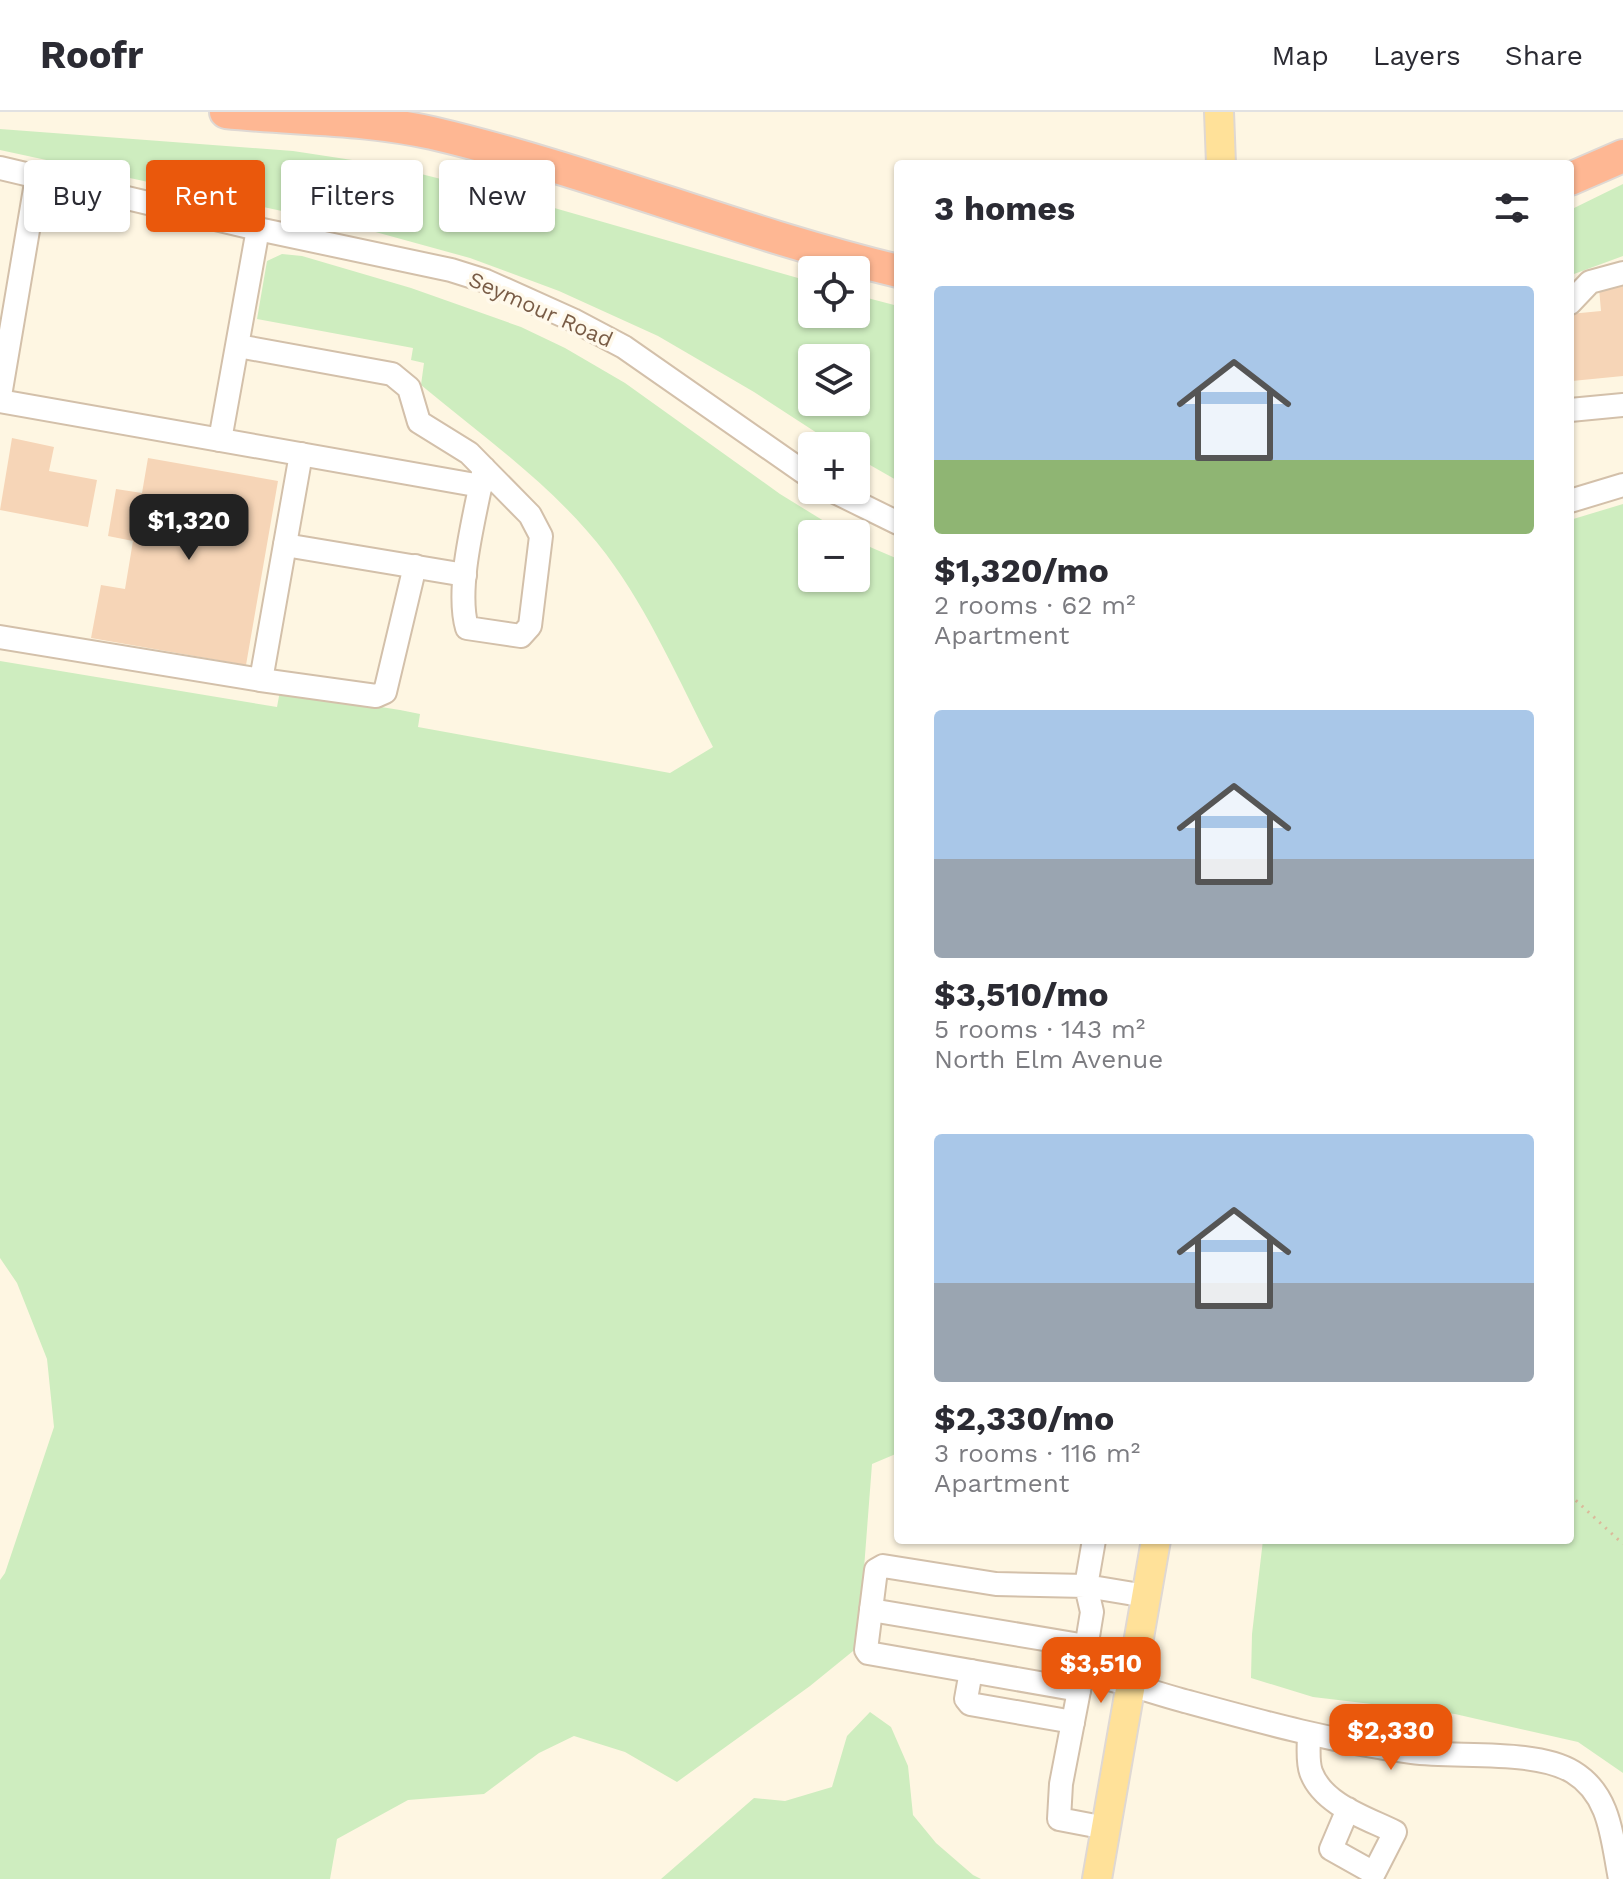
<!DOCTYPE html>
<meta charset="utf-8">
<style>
body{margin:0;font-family:"Work Sans",sans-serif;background:#f7f7f7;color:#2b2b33;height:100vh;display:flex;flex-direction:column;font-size:30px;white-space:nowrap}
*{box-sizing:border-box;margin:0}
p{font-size:26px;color:#7c7c81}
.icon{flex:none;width:44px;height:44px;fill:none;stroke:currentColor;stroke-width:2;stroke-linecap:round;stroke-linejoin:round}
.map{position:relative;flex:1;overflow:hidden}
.details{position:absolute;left:894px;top:48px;width:680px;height:1384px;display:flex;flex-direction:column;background:#fff;border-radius:8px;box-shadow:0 2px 6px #0004}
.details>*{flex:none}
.hud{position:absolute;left:24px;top:48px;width:750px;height:72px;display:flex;gap:16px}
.controls{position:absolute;left:798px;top:144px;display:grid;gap:16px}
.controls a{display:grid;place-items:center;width:72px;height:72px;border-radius:8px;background:#fff;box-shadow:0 2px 6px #0004;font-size:40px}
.price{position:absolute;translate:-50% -68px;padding:0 18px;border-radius:16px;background:#ea580c;color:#fff;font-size:26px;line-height:52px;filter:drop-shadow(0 2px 4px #0008)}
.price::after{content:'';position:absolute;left:50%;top:48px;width:24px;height:18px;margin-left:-12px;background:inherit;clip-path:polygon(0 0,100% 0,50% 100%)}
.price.on{background:#222;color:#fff}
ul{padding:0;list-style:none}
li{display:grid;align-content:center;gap:16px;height:424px;padding:0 40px}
li span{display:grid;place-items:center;height:248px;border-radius:8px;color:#555}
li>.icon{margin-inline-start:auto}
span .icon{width:144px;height:144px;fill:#fffc;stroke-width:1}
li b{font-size:34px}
h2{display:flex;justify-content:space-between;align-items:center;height:96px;padding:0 40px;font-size:34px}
.pill{padding:0 28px;border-radius:8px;background:#fff;box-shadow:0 2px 6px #0004;font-size:28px;line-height:72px}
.pill.on{background:#ea580c;color:#fff}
header{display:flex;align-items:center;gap:48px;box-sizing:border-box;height:112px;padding:0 40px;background:#fff;border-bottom:2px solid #e1e1e2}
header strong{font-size:38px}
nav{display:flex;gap:44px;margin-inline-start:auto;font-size:28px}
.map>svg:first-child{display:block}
.green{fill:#ceedbf;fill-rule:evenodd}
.building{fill:#f6d5b7}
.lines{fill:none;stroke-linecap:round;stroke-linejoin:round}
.minor-casing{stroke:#d3c0aa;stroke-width:26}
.major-casing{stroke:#dfd8d3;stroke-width:32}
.highway-casing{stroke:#dfd8d3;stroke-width:36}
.path{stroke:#dbb99a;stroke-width:3;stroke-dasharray:2 6;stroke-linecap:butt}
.minor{stroke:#fff;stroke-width:22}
.major{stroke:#ffe199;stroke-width:28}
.highway{stroke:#feb793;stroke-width:32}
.labels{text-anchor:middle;stroke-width:7;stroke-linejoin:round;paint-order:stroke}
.street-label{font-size:22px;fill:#795c46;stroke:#fff9eb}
</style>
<header>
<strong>Roofr</strong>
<nav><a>Map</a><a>Layers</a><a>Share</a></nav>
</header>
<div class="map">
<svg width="1623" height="1767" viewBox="0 0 1623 1767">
<rect width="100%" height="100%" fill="#fef6e2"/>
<g class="green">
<path d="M0,17L293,39L385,53L537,91L812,170V202H856V183L898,194V369L856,345V334H837L754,280L658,224L559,179L470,146L361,116L0,38ZM812,246H856V290H812Z"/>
<path d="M1623,72V144L1574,162L1570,166V98Z"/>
<path d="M282,142L302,144L411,176L521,215L565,236L625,271L780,382L845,422H812V466H856V429L898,447V1341L872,1352L858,1535L810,1574L677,1670L625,1640L574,1624L539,1641L484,1682L408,1688L337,1727L330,1767H0V1468L5,1461L54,1315L47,1247L17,1171L0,1146V549L277,595L280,579L400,598L420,602L418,615L670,661L713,635C679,569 650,501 606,442C556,376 485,326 421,273L424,251L411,248L413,236L257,207L267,149Z"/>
<path d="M1623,392V1661L1578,1630L1455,1602L1313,1585L1251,1566L1252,1522L1263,1428H1570V408Z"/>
<path d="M870,1600L891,1615L908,1654L913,1703L936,1731L973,1763L981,1767H661L754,1686L785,1689L832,1675L847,1624Z"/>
</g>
<g class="building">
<path d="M1623,174V264L1572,269L1570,202L1601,199L1599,176Z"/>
<path d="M12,326L54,335L49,359L97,368L88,415L0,398Z"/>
<path d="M148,346L278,369L246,553L91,526L101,473L125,477L133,429L108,424L116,377L142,381Z"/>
</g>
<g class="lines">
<defs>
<g id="minor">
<path d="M0,56L258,117L451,158L486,169L573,208L624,235L812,366"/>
<path d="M1570,191L1590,170L1623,161"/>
<path d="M238,234L392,262L409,276L419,310L469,341L530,403L541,424L530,514L521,524L467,516C455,474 476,400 484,356"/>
<path d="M0,284L37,65"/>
<path d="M0,289L481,374"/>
<path d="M1570,298L1623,293"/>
<path d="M220,328L258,117"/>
<path d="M831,378L898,411"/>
<path d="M1570,389L1623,373"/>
<path d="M285,433L465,463"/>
<path d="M0,525L261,568L301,342"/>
<path d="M261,568L376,584L385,580L415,454"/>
<path d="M1094,1428L1086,1474L1146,1484"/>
<path d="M871,1498L1086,1534"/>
<path d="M971,1559L966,1587L970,1592L1073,1610"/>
<path d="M1082,1563L1061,1672L1059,1707L1106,1716"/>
<path d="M1079,1578L868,1541L866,1538L876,1458L883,1454L996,1472L1086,1474L1092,1500L1082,1561C1116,1567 1148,1579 1181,1588C1258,1609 1333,1630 1412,1640C1457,1646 1536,1637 1573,1660C1611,1683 1612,1727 1620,1767"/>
<path d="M1309,1622C1309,1633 1307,1649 1311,1660C1323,1693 1367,1706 1395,1720L1374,1761L1331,1737L1348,1697"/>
</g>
<g id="major">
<path d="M1219,0L1221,52"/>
<path d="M1097,1767L1156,1428"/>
</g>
<g id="highway">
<path d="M226,0C294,7 365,6 432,21C590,58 740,121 898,159"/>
<path d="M1570,67L1623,44"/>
</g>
</defs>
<use href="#minor" class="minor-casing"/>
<use href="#major" class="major-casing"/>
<use href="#highway" class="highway-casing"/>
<path class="path" d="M1570,1383L1623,1432"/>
<use href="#minor" class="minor"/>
<use href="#major" class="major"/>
<use href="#highway" class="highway"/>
</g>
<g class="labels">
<g class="street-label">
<text transform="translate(541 197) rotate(24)" y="8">Seymour Road</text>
</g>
</g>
</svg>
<div class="controls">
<a><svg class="icon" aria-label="locate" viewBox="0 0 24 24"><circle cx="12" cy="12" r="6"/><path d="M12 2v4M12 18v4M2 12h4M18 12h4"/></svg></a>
<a><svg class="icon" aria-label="layers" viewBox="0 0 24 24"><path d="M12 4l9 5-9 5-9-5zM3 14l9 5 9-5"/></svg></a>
<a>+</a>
<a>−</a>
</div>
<b class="price on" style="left:189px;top:450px">$1,320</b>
<b class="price" style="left:1101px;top:1593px">$3,510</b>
<b class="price" style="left:1391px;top:1660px">$2,330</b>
<div class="hud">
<a class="pill">Buy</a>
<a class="pill on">Rent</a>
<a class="pill">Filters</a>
<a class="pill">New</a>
</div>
<section class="details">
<h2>3 homes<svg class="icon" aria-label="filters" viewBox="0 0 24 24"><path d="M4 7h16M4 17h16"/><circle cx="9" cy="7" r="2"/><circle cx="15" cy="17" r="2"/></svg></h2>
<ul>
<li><span style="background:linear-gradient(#a9c7e8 70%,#8fb573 0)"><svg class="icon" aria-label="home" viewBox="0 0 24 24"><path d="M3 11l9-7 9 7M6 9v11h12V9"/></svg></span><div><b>$1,320/mo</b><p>2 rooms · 62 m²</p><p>Apartment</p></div></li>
<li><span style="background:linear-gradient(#a9c7e8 60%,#9aa5b1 0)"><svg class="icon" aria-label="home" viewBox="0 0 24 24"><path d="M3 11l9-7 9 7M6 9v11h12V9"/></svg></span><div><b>$3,510/mo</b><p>5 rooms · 143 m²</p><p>North Elm Avenue</p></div></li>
<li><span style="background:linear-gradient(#a9c7e8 60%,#9aa5b1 0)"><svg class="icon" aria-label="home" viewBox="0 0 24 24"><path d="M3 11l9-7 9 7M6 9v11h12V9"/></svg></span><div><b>$2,330/mo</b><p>3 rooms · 116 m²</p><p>Apartment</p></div></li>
</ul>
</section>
</div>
